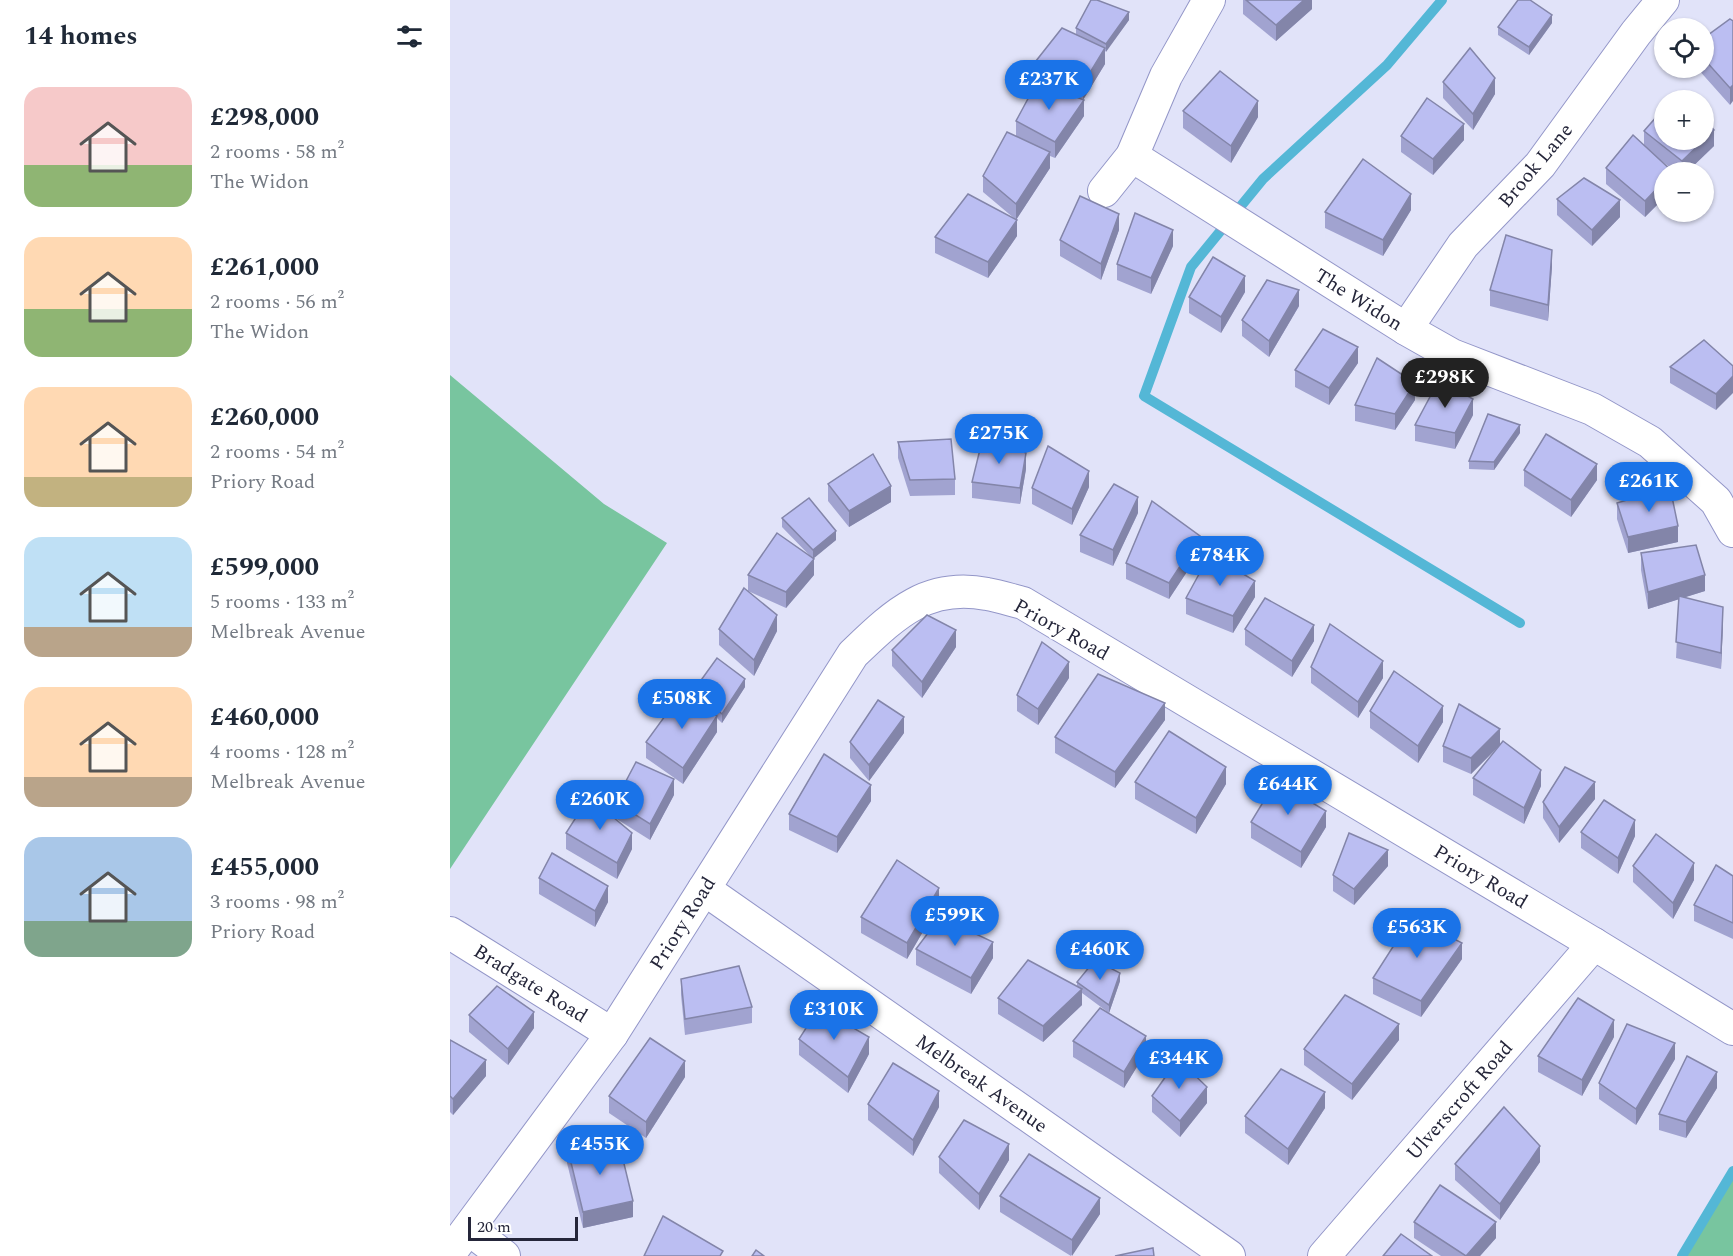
<!DOCTYPE html>
<meta charset="utf-8">
<style>
body{margin:0;font-family:Spectral,serif;background:#f6f6f7;color:#1f2937;height:100vh;display:flex;flex-direction:column;font-size:22px;white-space:nowrap}
*{box-sizing:border-box;margin:0}
p{font-size:20px;color:#747a83}
.icon{flex:none;width:33px;height:33px;fill:none;stroke:currentColor;stroke-width:2;stroke-linecap:round;stroke-linejoin:round}
.map{position:relative;flex:1;overflow:hidden}
.panel{display:flex;flex-direction:column;background:#fff;width:450px}
.panel>*{flex:none}
.buttons{position:absolute;left:1204px;top:18px;display:grid;gap:12px}
.buttons a{display:grid;place-items:center;width:60px;height:60px;border-radius:50%;background:#fff;box-shadow:0 2px 4px #0004;font-size:30px}
.scale{position:absolute;left:18px;bottom:15px;width:110px;box-sizing:border-box;padding-left:6px;border:3px solid #25263a;border-top:0;font-size:16px;line-height:21px;white-space:nowrap;color:#25263a;-webkit-text-stroke:4px #fff;paint-order:stroke}
.price{position:absolute;translate:-50% -51px;padding:0 14px;border-radius:21px;background:#1a73e8;color:#fff;font-size:20px;line-height:39px;filter:drop-shadow(0 2px 3px #0008)}
.price::after{content:'';position:absolute;left:50%;top:36px;width:18px;height:14px;margin-left:-9px;background:inherit;clip-path:polygon(0 0,100% 0,50% 100%)}
.price.current{background:#222;color:#fff}
ul{padding:0;list-style:none}
li{display:flex;align-items:center;gap:18px;height:150px;padding:0 24px}
li span{display:grid;place-items:center;flex:none;width:168px;height:120px;border-radius:18px;color:#555}
li>.icon{margin-inline-start:auto}
span .icon{width:72px;height:72px;fill:#fffc;stroke-width:1}
li b{font-size:26px}
h2{display:flex;justify-content:space-between;align-items:center;height:72px;padding:0 24px;font-size:26px}
main{display:flex;flex:1;min-height:0}
.map>svg:first-child{display:block}
.green{fill:#78c59f}
.lines{fill:none;stroke-linecap:round;stroke-linejoin:round}
.stream{stroke:#54b7d6;stroke-width:10}
.street-casing{stroke:#9396c8;stroke-width:34}
.street{stroke:#fff;stroke-width:32}
.wall{fill:#a1a3d0}
.shaded-wall{fill:#8385a9}
.building{fill:#bbbef2;stroke:#8385a9;stroke-width:1.5}
.labels{text-anchor:middle;stroke-width:4.5;stroke-linejoin:round;paint-order:stroke}
.street-label{font-size:20px;fill:#25263a;stroke:#fff}
</style>
<main>
<section class="panel">
<h2>14 homes<svg class="icon" aria-label="filters" viewBox="0 0 24 24"><path d="M4 7h16M4 17h16"/><circle cx="9" cy="7" r="2"/><circle cx="15" cy="17" r="2"/></svg></h2>
<ul>
<li><span style="background:linear-gradient(#f6c9c9 65%,#8fb573 0)"><svg class="icon" aria-label="home" viewBox="0 0 24 24"><path d="M3 11l9-7 9 7M6 9v11h12V9"/></svg></span><div><b>£298,000</b><p>2 rooms · 58 m²</p><p>The Widon</p></div></li>
<li><span style="background:linear-gradient(#ffd9b3 60%,#8fb573 0)"><svg class="icon" aria-label="home" viewBox="0 0 24 24"><path d="M3 11l9-7 9 7M6 9v11h12V9"/></svg></span><div><b>£261,000</b><p>2 rooms · 56 m²</p><p>The Widon</p></div></li>
<li><span style="background:linear-gradient(#ffd9b3 75%,#c2b280 0)"><svg class="icon" aria-label="home" viewBox="0 0 24 24"><path d="M3 11l9-7 9 7M6 9v11h12V9"/></svg></span><div><b>£260,000</b><p>2 rooms · 54 m²</p><p>Priory Road</p></div></li>
<li><span style="background:linear-gradient(#bfe0f5 75%,#b9a48a 0)"><svg class="icon" aria-label="home" viewBox="0 0 24 24"><path d="M3 11l9-7 9 7M6 9v11h12V9"/></svg></span><div><b>£599,000</b><p>5 rooms · 133 m²</p><p>Melbreak Avenue</p></div></li>
<li><span style="background:linear-gradient(#ffd9b3 75%,#b9a48a 0)"><svg class="icon" aria-label="home" viewBox="0 0 24 24"><path d="M3 11l9-7 9 7M6 9v11h12V9"/></svg></span><div><b>£460,000</b><p>4 rooms · 128 m²</p><p>Melbreak Avenue</p></div></li>
<li><span style="background:linear-gradient(#a9c7e8 70%,#7fa58c 0)"><svg class="icon" aria-label="home" viewBox="0 0 24 24"><path d="M3 11l9-7 9 7M6 9v11h12V9"/></svg></span><div><b>£455,000</b><p>3 rooms · 98 m²</p><p>Priory Road</p></div></li>
</ul>
</section>
<div class="map">
<svg width="1283" height="1256" viewBox="0 0 1283 1256">
<rect width="100%" height="100%" fill="#e1e3f9"/>
<g class="green">
<path d="M0,375L154,504L217,543L0,869Z"/>
<path d="M1283,1171V1256H1232Z"/>
</g>
<g class="lines">
<g class="stream">
<path d="M992,0L937,65L813,179L741,267L694,396L1070,623"/>
<path d="M1232,1256L1283,1171"/>
</g>
<defs>
<g id="street">
<path d="M682,156L956,329L1002,355L1142,409L1200,442L1266,501L1283,531"/>
<path d="M654,191L682,156L716,76L759,0"/>
<path d="M956,329L1013,245L1090,165L1186,33L1213,0"/>
<path d="M254,889L779,1256"/>
<path d="M0,933L162,1034"/>
<path d="M19,1229L54,1256"/>
<path d="M0,1253L162,1034L403,654C443,616 476,582 537,594C549,596 561,600 573,603L1144,944L1283,1029"/>
<path d="M874,1256L1144,944"/>
</g>
</defs>
<use href="#street" class="street-casing"/>
<use href="#street" class="street"/>
</g>
<g class="wall">
<path d="M793,0H862V9L826,41L793,14Z"/>
<path d="M679,20L655,52V64L633,100L634,116L605,158L600,156V168L566,220L567,236L538,278L485,253V237L565,219L533,192V176L566,136V121L586,84L582,83V66L626,34V28Z"/>
<path d="M1283,21L1280,105L1247,68H1254V38Z"/>
<path d="M1102,23L1079,55L1048,35V27Z"/>
<path d="M993,82L1045,94L1023,130L993,98Z"/>
<path d="M733,111L808,117L781,163L733,128Z"/>
<path d="M1194,131L1264,146L1237,172H1226L1209,159L1215,172V197L1195,217L1156,184V168L1194,145Z"/>
<path d="M951,136L1014,140L983,175L951,152Z"/>
<path d="M1107,199L1170,217L1142,246L1107,215Z"/>
<path d="M961,210L933,256L875,228V212Z"/>
<path d="M669,230L651,280L610,256V240Z"/>
<path d="M723,246L701,294L667,280V264Z"/>
<path d="M1102,266L1098,321L1040,306V290Z"/>
<path d="M795,292L771,333L739,313V297Z"/>
<path d="M849,306L819,357L792,336V320Z"/>
<path d="M908,363L879,405L845,387V370Z"/>
<path d="M1283,366L1266,410L1220,383V367Z"/>
<path d="M965,400L945,430L905,421V405Z"/>
<path d="M1023,415L1005,449L965,441V425Z"/>
<path d="M1070,433L1044,470L1019,469V461Z"/>
<path d="M448,442L505,479V495L460,496L448,458Z"/>
<path d="M576,469L570,504L522,498V482Z"/>
<path d="M1074,470L1147,480L1121,517L1074,486Z"/>
<path d="M378,484L441,502L399,527L378,501Z"/>
<path d="M639,487L622,525L582,504V488Z"/>
<path d="M1167,503L1228,542L1178,553L1167,519Z"/>
<path d="M688,513L663,566L630,552V535Z"/>
<path d="M332,518L386,540L363,558L364,575L336,608L298,591V575L362,558L332,527Z"/>
<path d="M750,552L719,599L676,579V563Z"/>
<path d="M1191,553L1255,591L1235,597L1273,623L1271,669L1226,658L1229,599L1198,609L1191,570Z"/>
<path d="M805,597L783,633L736,614V598Z"/>
<path d="M269,629L327,631L304,676L269,645Z"/>
<path d="M795,629L864,641L842,677L795,645Z"/>
<path d="M506,647L472,698L442,666V650Z"/>
<path d="M861,667L933,678L908,718L861,683Z"/>
<path d="M619,678L588,725L567,711V695Z"/>
<path d="M295,687L272,723L267,718V732L233,784L196,758V742L260,712L244,698V690Z"/>
<path d="M920,711L993,722L968,763L920,728Z"/>
<path d="M715,720L665,788L605,753V737Z"/>
<path d="M454,733L419,781L400,758V742Z"/>
<path d="M1050,745L1091,786L1074,824L1023,795V778L1048,747L1021,774L993,762V746Z"/>
<path d="M685,782L776,784L746,834L685,799Z"/>
<path d="M224,795L200,840L165,818V802Z"/>
<path d="M1145,799L1109,843L1093,818V802Z"/>
<path d="M421,801L387,853L339,830V814Z"/>
<path d="M801,822L876,827L851,868L801,838Z"/>
<path d="M1131,832L1185,836L1168,874L1131,848Z"/>
<path d="M116,833L182,849L167,879L116,849Z"/>
<path d="M938,866L904,905L883,891V875Z"/>
<path d="M1183,866L1244,880L1223,919L1183,882Z"/>
<path d="M1283,876V939L1244,921V905Z"/>
<path d="M89,878L158,902L145,927L89,894Z"/>
<path d="M489,904L457,959L411,933V917Z"/>
<path d="M466,949L543,958L521,994L466,965Z"/>
<path d="M1012,959L971,1017L923,994V978Z"/>
<path d="M231,979L302,1007V1023L235,1035L231,995Z"/>
<path d="M670,981L659,1013L632,993V1005L593,1042L548,1014V998L627,987V982Z"/>
<path d="M19,1015L84,1028L58,1065L19,1032Z"/>
<path d="M1164,1037L1132,1096L1088,1072V1056Z"/>
<path d="M349,1039L419,1054L398,1093L349,1055Z"/>
<path d="M0,1040L36,1076L3,1115L0,1112Z"/>
<path d="M949,1040L902,1100L854,1065V1049Z"/>
<path d="M623,1041L696,1052L674,1088L623,1057Z"/>
<path d="M1225,1059L1186,1125L1149,1099V1083Z"/>
<path d="M235,1077L196,1138L159,1113V1096Z"/>
<path d="M1267,1088L1236,1138L1209,1130V1114Z"/>
<path d="M702,1096L757,1103L730,1137L702,1112Z"/>
<path d="M418,1104L489,1107L463,1156L418,1120Z"/>
<path d="M875,1108L838,1165L795,1133V1116Z"/>
<path d="M117,1146L183,1217L133,1228L117,1163Z"/>
<path d="M489,1157L559,1160L529,1210L489,1173Z"/>
<path d="M1090,1162L1050,1220L1005,1180V1164Z"/>
<path d="M550,1196L650,1214L621,1256L550,1212Z"/>
<path d="M964,1222L1046,1238L1030,1256H991L964,1238Z"/>
</g>
<g class="shaded-wall">
<path d="M854,0H862V9L826,41V25Z"/>
<path d="M679,12V20L656,52V44Z"/>
<path d="M1102,15V23L1079,55V47Z"/>
<path d="M655,48V64L633,100V84Z"/>
<path d="M1045,78V94L1023,130V114Z"/>
<path d="M1283,85V101L1280,105V88Z"/>
<path d="M634,100V116L605,158V142Z"/>
<path d="M808,101V117L781,163V146Z"/>
<path d="M1014,124V140L983,175V159Z"/>
<path d="M1264,130V146L1237,172H1232V161Z"/>
<path d="M600,152V168L566,220V204Z"/>
<path d="M1215,180V197L1195,217V201Z"/>
<path d="M961,194V210L933,256V240Z"/>
<path d="M1170,200V217L1142,246V230Z"/>
<path d="M669,214V230L651,280V264Z"/>
<path d="M567,220V236L538,278V262Z"/>
<path d="M723,230V246L701,294V278Z"/>
<path d="M1102,250V266L1098,321V305Z"/>
<path d="M795,276V292L771,333V317Z"/>
<path d="M849,290V306L819,357V341Z"/>
<path d="M908,347V363L879,405V388Z"/>
<path d="M1283,376V393L1266,410V394Z"/>
<path d="M965,383V400L945,430V414Z"/>
<path d="M1023,399V415L1005,449V433Z"/>
<path d="M1070,425V433L1044,470V462Z"/>
<path d="M576,453V469L570,504V488Z"/>
<path d="M1147,464V480L1121,517V500Z"/>
<path d="M639,471V487L622,525V509Z"/>
<path d="M441,486V502L399,527V511Z"/>
<path d="M688,497V513L663,566V550Z"/>
<path d="M1228,526V542L1178,553V537Z"/>
<path d="M386,531V540L363,559V550Z"/>
<path d="M750,536V552L719,599V583Z"/>
<path d="M364,559V575L336,608V592Z"/>
<path d="M1255,575V591L1198,609V592Z"/>
<path d="M805,581V597L783,633V616Z"/>
<path d="M1273,607V623L1271,669V653Z"/>
<path d="M327,615V631L304,676V660Z"/>
<path d="M864,625V641L842,677V661Z"/>
<path d="M506,630V647L472,698V682Z"/>
<path d="M933,661V678L908,718V702Z"/>
<path d="M619,662V678L588,725V709Z"/>
<path d="M295,679V687L272,723V714Z"/>
<path d="M715,703V720L665,788V772Z"/>
<path d="M993,706V722L968,763V746Z"/>
<path d="M267,716V732L233,784V768Z"/>
<path d="M454,717V733L419,781V765Z"/>
<path d="M1050,729V745L1021,774V758Z"/>
<path d="M776,767V784L746,834V818Z"/>
<path d="M1091,770V786L1074,824V808Z"/>
<path d="M224,779V795L200,840V824Z"/>
<path d="M1145,782V799L1109,843V827Z"/>
<path d="M421,785V801L387,853V837Z"/>
<path d="M876,811V827L851,868V852Z"/>
<path d="M1185,820V836L1168,874V858Z"/>
<path d="M182,833V849L167,879V863Z"/>
<path d="M938,850V866L904,905V889Z"/>
<path d="M1244,863V880L1223,919V903Z"/>
<path d="M158,886V902L145,927V911Z"/>
<path d="M489,888V904L457,959V943Z"/>
<path d="M543,942V958L521,994V978Z"/>
<path d="M1012,943V959L971,1017V1001Z"/>
<path d="M670,973V981L659,1013V1005Z"/>
<path d="M632,989V1005L593,1042V1026Z"/>
<path d="M84,1012V1028L58,1065V1049Z"/>
<path d="M1164,1020V1037L1132,1096V1080Z"/>
<path d="M949,1024V1040L902,1100V1084Z"/>
<path d="M696,1036V1052L674,1088V1072Z"/>
<path d="M419,1037V1054L398,1093V1077Z"/>
<path d="M1225,1043V1059L1186,1125V1109Z"/>
<path d="M36,1060V1076L3,1115V1099Z"/>
<path d="M235,1061V1077L196,1138V1122Z"/>
<path d="M1267,1072V1088L1236,1138V1122Z"/>
<path d="M757,1087V1103L730,1137V1121Z"/>
<path d="M489,1091V1107L463,1156V1140Z"/>
<path d="M875,1092V1108L838,1165V1149Z"/>
<path d="M559,1144V1160L529,1210V1194Z"/>
<path d="M1090,1146V1162L1050,1220V1204Z"/>
<path d="M650,1198V1214L622,1256V1240Z"/>
<path d="M183,1201V1217L133,1228V1212Z"/>
<path d="M1046,1222V1238L1030,1256H1016Z"/>
</g>
<g class="building">
<path d="M641,0H647L679,12L656,44L626,28Z"/>
<path d="M796,0H854L826,25Z"/>
<path d="M1068,0H1080L1102,15L1079,47L1048,27Z"/>
<path d="M1280,19L1283,21V85L1280,88L1254,59V38Z"/>
<path d="M612,28L655,48L633,84L582,66Z"/>
<path d="M1020,48L1045,78L1023,114L993,82Z"/>
<path d="M770,71L808,101L781,146L733,111Z"/>
<path d="M587,82L634,100L605,142L566,121Z"/>
<path d="M1227,92L1236,100H1220Z"/>
<path d="M977,98L1014,124L983,159L951,136Z"/>
<path d="M1215,107V140H1254V119L1264,130L1232,161L1194,131Z"/>
<path d="M557,132L600,152L566,204L533,176Z"/>
<path d="M1183,135L1223,172H1215V180L1195,201L1156,168Z"/>
<path d="M913,159L961,194L933,240L875,212Z"/>
<path d="M1134,178L1170,200L1142,230L1107,199Z"/>
<path d="M518,194L567,220L538,262L485,237Z"/>
<path d="M630,196L669,214L651,264L610,240Z"/>
<path d="M685,213L723,230L701,278L667,264Z"/>
<path d="M1056,235L1102,250L1098,305L1040,290Z"/>
<path d="M763,257L795,276L771,317L739,297Z"/>
<path d="M817,280L849,290L819,341L792,320Z"/>
<path d="M873,329L908,347L879,388L845,370Z"/>
<path d="M1254,340L1283,366V376L1266,394L1220,367Z"/>
<path d="M927,358L965,383L945,414L905,405Z"/>
<path d="M989,380L1023,399L1005,433L965,425Z"/>
<path d="M1038,414L1070,425L1044,462L1019,461Z"/>
<path d="M1096,434L1147,464L1121,500L1074,470Z"/>
<path d="M533,437L576,453L570,488L522,482Z"/>
<path d="M501,439L505,479L460,480L448,442Z"/>
<path d="M598,446L639,471L622,509L582,488Z"/>
<path d="M423,454L441,486L399,511L378,484Z"/>
<path d="M664,484L688,497L663,550L630,535Z"/>
<path d="M1220,487L1228,526L1178,537L1167,503Z"/>
<path d="M359,498L386,531L363,550L332,518Z"/>
<path d="M702,501L750,536L719,583L676,563Z"/>
<path d="M327,533L364,559L336,592L298,575Z"/>
<path d="M1246,545L1255,575L1198,592L1191,553Z"/>
<path d="M760,554L805,581L783,616L736,598Z"/>
<path d="M294,588L327,615L304,660L269,629Z"/>
<path d="M1229,596L1273,607L1271,653L1226,642Z"/>
<path d="M815,598L864,625L842,661L795,629Z"/>
<path d="M477,615L506,630L472,682L442,650Z"/>
<path d="M880,624L933,661L908,702L861,667Z"/>
<path d="M592,642L619,662L588,709L567,695Z"/>
<path d="M267,658L295,679L272,714L244,690Z"/>
<path d="M944,671L993,706L968,746L920,711Z"/>
<path d="M648,674L715,703L665,772L605,737Z"/>
<path d="M231,694L267,716L233,768L196,742Z"/>
<path d="M428,700L454,717L419,765L400,742Z"/>
<path d="M1009,704L1050,729L1021,758L993,746Z"/>
<path d="M719,731L776,767L746,818L685,782Z"/>
<path d="M1053,741L1091,770L1074,808L1023,778Z"/>
<path d="M374,754L421,785L387,837L339,814Z"/>
<path d="M186,762L224,779L200,824L165,802Z"/>
<path d="M1115,767L1145,782L1109,827L1093,802Z"/>
<path d="M826,781L876,811L851,852L801,822Z"/>
<path d="M139,797L182,833L167,863L116,833Z"/>
<path d="M1154,800L1185,820L1168,858L1131,832Z"/>
<path d="M899,833L938,850L904,889L883,875Z"/>
<path d="M1206,834L1244,863L1223,903L1183,866Z"/>
<path d="M102,853L158,886L145,911L89,878Z"/>
<path d="M447,860L489,888L457,943L411,917Z"/>
<path d="M1266,865L1283,876V923L1244,905Z"/>
<path d="M490,917L543,942L521,978L466,949Z"/>
<path d="M962,917L1012,943L971,1001L923,978Z"/>
<path d="M578,960L632,989L593,1026L548,998Z"/>
<path d="M645,960L670,973L659,1005L627,982Z"/>
<path d="M289,966L302,1007L235,1019L231,979Z"/>
<path d="M47,986L84,1012L58,1049L19,1015Z"/>
<path d="M895,995L949,1024L902,1084L854,1049Z"/>
<path d="M1128,998L1164,1020L1132,1080L1088,1056Z"/>
<path d="M369,1008L419,1037L398,1077L349,1039Z"/>
<path d="M650,1008L696,1036L674,1072L623,1041Z"/>
<path d="M1177,1024L1225,1043L1186,1109L1149,1083Z"/>
<path d="M200,1038L235,1061L196,1122L159,1096Z"/>
<path d="M0,1040L36,1060L3,1099L0,1096Z"/>
<path d="M1237,1056L1267,1072L1236,1122L1209,1114Z"/>
<path d="M728,1059L757,1087L730,1121L702,1096Z"/>
<path d="M443,1063L489,1091L463,1140L418,1104Z"/>
<path d="M831,1069L875,1092L838,1149L795,1116Z"/>
<path d="M1054,1107L1090,1146L1050,1204L1005,1164Z"/>
<path d="M514,1120L559,1144L529,1194L489,1157Z"/>
<path d="M169,1143L183,1201L133,1212L117,1146Z"/>
<path d="M579,1154L650,1198L622,1240L550,1196Z"/>
<path d="M990,1185L1046,1222L1016,1256L964,1222Z"/>
<path d="M213,1216L273,1251L270,1256H194Z"/>
<path d="M951,1234L982,1256H933Z"/>
<path d="M703,1248L704,1256H665Z"/>
<path d="M306,1250L314,1256H302Z"/>
</g>
<g class="labels">
<g class="street-label">
<text transform="translate(1085 165) rotate(-50)" y="7">Brook Lane</text>
<text transform="translate(909 299) rotate(32)" y="7">The Widon</text>
<text transform="translate(612 629) rotate(29)" y="7">Priory Road</text>
<text transform="translate(1031 876) rotate(31)" y="7">Priory Road</text>
<text transform="translate(232 923) rotate(-58)" y="7">Priory Road</text>
<text transform="translate(81 983) rotate(32)" y="7">Bradgate Road</text>
<text transform="translate(532 1083) rotate(35)" y="7">Melbreak Avenue</text>
<text transform="translate(1009 1100) rotate(-49)" y="7">Ulverscroft Road</text>
</g>
</g>
</svg>
<div class="buttons">
<a><svg class="icon" aria-label="locate" viewBox="0 0 24 24"><circle cx="12" cy="12" r="6"/><path d="M12 2v4M12 18v4M2 12h4M18 12h4"/></svg></a>
<a>+</a>
<a>−</a>
</div>
<div class="scale">20 m</div>
<b class="price" style="left:599px;top:111px">£237K</b>
<b class="price current" style="left:995px;top:409px">£298K</b>
<b class="price" style="left:549px;top:465px">£275K</b>
<b class="price" style="left:1199px;top:513px">£261K</b>
<b class="price" style="left:770px;top:587px">£784K</b>
<b class="price" style="left:232px;top:730px">£508K</b>
<b class="price" style="left:838px;top:816px">£644K</b>
<b class="price" style="left:150px;top:831px">£260K</b>
<b class="price" style="left:505px;top:947px">£599K</b>
<b class="price" style="left:967px;top:959px">£563K</b>
<b class="price" style="left:650px;top:981px">£460K</b>
<b class="price" style="left:384px;top:1041px">£310K</b>
<b class="price" style="left:729px;top:1090px">£344K</b>
<b class="price" style="left:150px;top:1176px">£455K</b>
</div>
</main>
